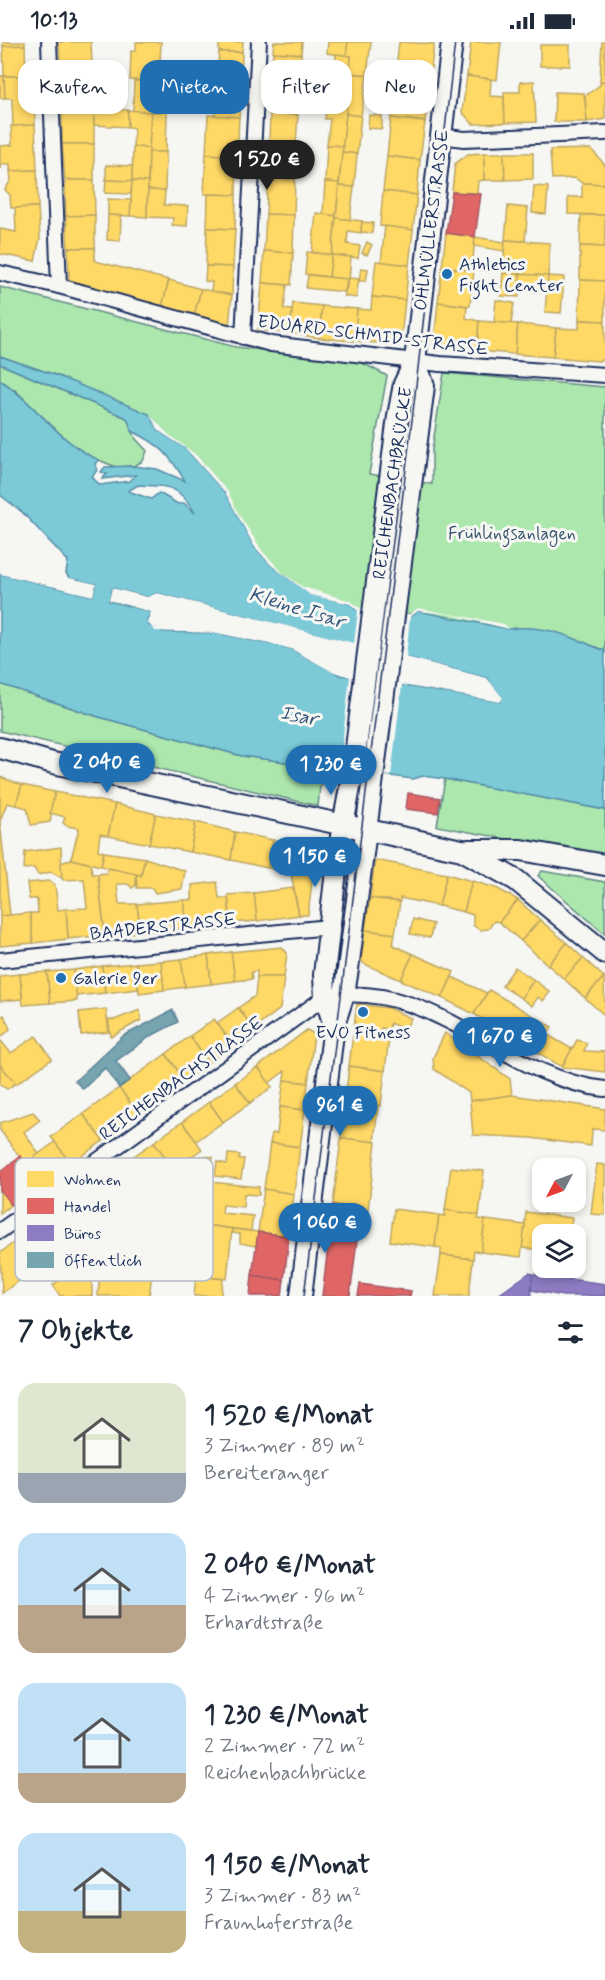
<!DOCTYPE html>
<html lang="de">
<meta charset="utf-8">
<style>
body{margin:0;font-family:Mynerve,sans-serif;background:#f2f2f3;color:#1f2937;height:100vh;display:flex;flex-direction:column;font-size:22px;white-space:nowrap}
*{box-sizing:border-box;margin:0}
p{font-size:20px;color:#747a83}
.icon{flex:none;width:33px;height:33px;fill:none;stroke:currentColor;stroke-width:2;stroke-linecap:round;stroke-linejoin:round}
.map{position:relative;height:1254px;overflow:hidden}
.drawer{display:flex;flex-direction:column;background:#fff;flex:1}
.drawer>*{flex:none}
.hud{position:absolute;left:18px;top:18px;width:570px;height:54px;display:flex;gap:12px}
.needle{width:39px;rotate:229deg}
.tools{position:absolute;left:532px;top:1116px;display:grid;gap:12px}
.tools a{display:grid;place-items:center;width:54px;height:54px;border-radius:12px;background:#fff;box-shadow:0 3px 9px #0003;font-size:30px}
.price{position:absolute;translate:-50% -51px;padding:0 14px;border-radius:21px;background:#1f6fb2;color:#fff;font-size:20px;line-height:39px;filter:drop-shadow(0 2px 3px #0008)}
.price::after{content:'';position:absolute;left:50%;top:36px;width:18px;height:14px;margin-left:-9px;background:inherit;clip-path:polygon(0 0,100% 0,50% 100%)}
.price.active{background:#222;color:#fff}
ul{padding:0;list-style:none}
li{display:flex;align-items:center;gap:18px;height:150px;padding:0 18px}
li span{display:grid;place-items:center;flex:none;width:168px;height:120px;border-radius:18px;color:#555}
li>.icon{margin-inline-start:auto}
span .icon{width:72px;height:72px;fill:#fffc;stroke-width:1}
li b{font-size:26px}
h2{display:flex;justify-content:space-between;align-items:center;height:72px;padding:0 18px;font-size:26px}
.tag{padding:0 21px;border-radius:18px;background:#fff;box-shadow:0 3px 9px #0003;font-size:21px;line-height:54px}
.tag.active{background:#1f6fb2;color:#fff}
.status{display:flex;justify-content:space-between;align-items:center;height:42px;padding:0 30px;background:#fff;direction:ltr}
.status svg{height:16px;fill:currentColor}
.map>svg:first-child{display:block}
.green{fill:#ace7ad;stroke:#648b86;stroke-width:1.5}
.water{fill:#7bcad8;stroke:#558ca7;stroke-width:1.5;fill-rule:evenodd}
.pier{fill:#f6f6f2;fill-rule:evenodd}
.homes{fill:#ffd966;stroke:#bba664;stroke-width:1.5}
.shops{fill:#e06666;stroke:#a55664;stroke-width:1.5}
.offices{fill:#8e7cc3;stroke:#6c65a5;stroke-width:1.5}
.public{fill:#76a5af;stroke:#5b8297;stroke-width:1.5}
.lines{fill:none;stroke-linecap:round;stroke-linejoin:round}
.minor-casing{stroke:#1b2f5e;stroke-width:18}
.secondary-casing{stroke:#1b2f5e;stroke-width:24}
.minor{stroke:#f6f6f2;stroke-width:14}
.secondary{stroke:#f6f6f2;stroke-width:20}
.tram{stroke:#1b2f5e;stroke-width:1.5}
.poi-dot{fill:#1f6fb2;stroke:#f6f6f2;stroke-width:2}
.labels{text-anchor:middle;stroke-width:6;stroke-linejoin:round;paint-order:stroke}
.street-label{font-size:18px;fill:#1b2f5e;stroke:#f6f6f2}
.poi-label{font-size:18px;fill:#1b2f5e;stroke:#f6f6f2;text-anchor:start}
.park-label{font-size:18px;fill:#38546e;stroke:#f6f6f2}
.water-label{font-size:20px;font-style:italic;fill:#33567c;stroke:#f6f6f2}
.key{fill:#f6f6f2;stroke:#b4bac6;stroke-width:1.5}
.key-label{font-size:16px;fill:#1b2f5e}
</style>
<div class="status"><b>10:13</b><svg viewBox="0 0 49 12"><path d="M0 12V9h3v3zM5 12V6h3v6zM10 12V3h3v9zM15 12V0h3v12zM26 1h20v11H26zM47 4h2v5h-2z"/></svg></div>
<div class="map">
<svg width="605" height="1254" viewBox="0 0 605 1254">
<rect width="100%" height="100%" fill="#f6f6f2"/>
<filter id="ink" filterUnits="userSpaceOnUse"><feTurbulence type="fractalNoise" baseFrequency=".0167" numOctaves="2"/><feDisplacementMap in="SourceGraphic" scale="12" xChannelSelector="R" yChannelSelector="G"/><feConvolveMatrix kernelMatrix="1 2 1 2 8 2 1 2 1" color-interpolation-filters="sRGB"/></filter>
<g filter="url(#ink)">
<g class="green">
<path d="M0,245L236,305L361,320L387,334L369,432L432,442V408L444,331L605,345V609C577,597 540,582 509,587L415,572L357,568L310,553L271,523L194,415L58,334L0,314Z"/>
<path d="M0,322L127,376L136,397L147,409L143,419L134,424L116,425L79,410L15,348L0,338Z"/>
<path d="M0,642L99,675L242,714L322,725L320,739L324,740L320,744L318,764L0,689Z"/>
<path d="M445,737L605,768V815L437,784Z"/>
<path d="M542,829L605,840V892L538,834Z"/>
</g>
<path class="water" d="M0,314L58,334L149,372L159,389L186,407L226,452L254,504L271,523L310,552L350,562L357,568L411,575L418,569L509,587C544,581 573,596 605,609V768L445,737L423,734L413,737L242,714L99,675L0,642V532L93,554L96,542L69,536L66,531L68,519L22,470L0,453V338C36,361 60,402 99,418L95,422L97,428L92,435L100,443L130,439L136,433L102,437L107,432L101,430L105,425L134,424L157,427L185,439C169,412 161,403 132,389L127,376L0,322ZM138,443C169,444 179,443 195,471L184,461L178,462L159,451L151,457L128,449ZM112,546L147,555L157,551L487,636L502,656L500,660L340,633L291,607L279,604L216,591L164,590L148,583L147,577L152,570L109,559Z"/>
<g class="pier">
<path d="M149,372L168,392L196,413L228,450L238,471L263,510L284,532L303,545L351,559L358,565L410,572L418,566L504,582L509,587L447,572L418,569L410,575L406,615L487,636L503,656L500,660L402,643L391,734L339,727L350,635L331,629L291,607L279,604L217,591L155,589L147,580L151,570L109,558L112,546L147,555L157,551L354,601L358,569L350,562L310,553L271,523L254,504L226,452L186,407L159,389ZM114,550L147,558L157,554L485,639L499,656L341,630L292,604L240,592L217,588L156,586L150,577L155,571L153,568L112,556Z"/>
<path d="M0,529L91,550L92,544L68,539L65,535L96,542L93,554L0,532Z"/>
</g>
<g class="homes">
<path d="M3,0H25V3L3,4Z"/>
<path d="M59,0H91L94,68L62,67Z"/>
<path d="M136,0H161L159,40L130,38L131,9H136Z"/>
<path d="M219,0H243L242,10H219Z"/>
<path d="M274,0H302L301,12L273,10Z"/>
<path d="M328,0H348L346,14L327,11Z"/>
<path d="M348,0H371L367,33L349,31L351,14H346Z"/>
<path d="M399,0L434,2L429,42L395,38Z"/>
<path d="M471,0H501L497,38L467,34Z"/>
<path d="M602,0H605V40L600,39Z"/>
<path d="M25,3L26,34H4L3,4Z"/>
<rect x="540" y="3" width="30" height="21"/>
<path d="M219,10H242L241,45L216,44Z"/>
<path d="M273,10L301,12L299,45L272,43Z"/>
<path d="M336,12L351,14L348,50L333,48Z"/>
<path d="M349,31L367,33L361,74L346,72Z"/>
<path d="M306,32L334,35L333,48L305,46Z"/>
<path d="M0,34H4L5,56H0Z"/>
<path d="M4,34H34L35,83L13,84L12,56H5Z"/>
<path d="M467,34L491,37L490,54L504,55L505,81L473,82L462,70Z"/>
<path d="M395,38L429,42L425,80L391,76Z"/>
<path d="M134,39H151V70L133,69Z"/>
<path d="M151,39L168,40L167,70H151Z"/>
<path d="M534,39L536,80L505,81L504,50H520V40Z"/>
<path d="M600,39L605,40V77L587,80L585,54L600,43Z"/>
<path d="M272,43L299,45L298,73L270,72Z"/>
<path d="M216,44L241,45L239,75L215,74Z"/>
<path d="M308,46L333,48L332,59L307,58Z"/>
<path d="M333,48L348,50L343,104L327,103L330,77H325L326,65H332Z"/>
<path d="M555,50L584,51L587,80H554Z"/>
<path d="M62,67L94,68V102H62Z"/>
<path d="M94,68H128V85L94,83Z"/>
<path d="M128,68L151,70L149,106L133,105L134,86L128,85Z"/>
<path d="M151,70H167L166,110H149Z"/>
<path d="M270,72L298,73L296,102L269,101Z"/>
<path d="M346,72L361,74L357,112L342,110Z"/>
<path d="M208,73L239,75L237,114L206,112Z"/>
<path d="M369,73L382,74V87L368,86Z"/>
<path d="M391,76L425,80L420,118L387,114Z"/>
<path d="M35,83L37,128L10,129V122H1L0,127V104L12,103L11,84Z"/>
<path d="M269,101L296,102L295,137L268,136Z"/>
<path d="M62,102H94V138H65Z"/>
<path d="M327,103L343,104L339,141L325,140Z"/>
<path d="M133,105L149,106L148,140L132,139Z"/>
<path d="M591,107L605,123V142L582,141L575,136L552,137L550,108Z"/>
<path d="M149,110H166L165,149L148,148Z"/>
<path d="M342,110L357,112L354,145L339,144Z"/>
<path d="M484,111H504L505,138H484Z"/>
<path d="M484,111V138L478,139L477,151L452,150L455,122L468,112Z"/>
<path d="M504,111H533V137L505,138Z"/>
<path d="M206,112L237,114L236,153L204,152Z"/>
<path d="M387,114L420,118L417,153L383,149Z"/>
<path d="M106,123L132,124V139L106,138Z"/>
<path d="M37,128L38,165L11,166L10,153L5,148L11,138L10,129Z"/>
<path d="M268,136L295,137L294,173L266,172Z"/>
<path d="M65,138H94L95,173L66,174Z"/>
<path d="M106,138L132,139L131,152L105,151Z"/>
<path d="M132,139L148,140L147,175L130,174Z"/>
<path d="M325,140L339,141L336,174L323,172Z"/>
<path d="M582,141L605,142V173L568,172V155H582Z"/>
<path d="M339,144L354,145L350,178L336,176Z"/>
<path d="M534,144L548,145L546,172L532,171Z"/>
<path d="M148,148L165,149L164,163L188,164L187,184L172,183L173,176L147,175Z"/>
<path d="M383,149L417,153L413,188L380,184Z"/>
<path d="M208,152L236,153L235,187L207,186Z"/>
<path d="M108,157L131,158L130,174L108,173Z"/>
<path d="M508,164L528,166L525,199L505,198Z"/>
<path d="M38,165L40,196L35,219L0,212V187L16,190L15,166Z"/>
<path d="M316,171L336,174L332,213L312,210Z"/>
<path d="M266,172L294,173L293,211L264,209Z"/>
<path d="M95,173V206H68L66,174Z"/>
<path d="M108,173L121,174L120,199L107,198Z"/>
<path d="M581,173H605V205L580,204Z"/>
<path d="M336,176L362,179L361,191L348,189L347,202L360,204L358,216L332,213Z"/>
<path d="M362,180L373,181L372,191L361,190Z"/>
<path d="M385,184L413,188L409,223L381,220Z"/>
<path d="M207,186L235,187L233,225L206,224Z"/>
<path d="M446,191L475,195L472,228L442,225Z"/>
<path d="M475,195L505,200L504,209L474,204Z"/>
<path d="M505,198L550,201L548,234L503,231Z"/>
<path d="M367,200L372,203L367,213L362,211Z"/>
<path d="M580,204L605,205V239L580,238Z"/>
<path d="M68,206H95V219L169,238L162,265L69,240Z"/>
<path d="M264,209L293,211L291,243L262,241Z"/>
<path d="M307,210L332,213L329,235L305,232Z"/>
<path d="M332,213L351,215L349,238L329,235Z"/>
<path d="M376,219L409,223L405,258L372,255Z"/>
<path d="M206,224L233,225L232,253L211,250L212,240L205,239Z"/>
<path d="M442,225L474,229L470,264L438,260Z"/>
<path d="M361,226L368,227L366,239H359Z"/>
<path d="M503,231L520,232L519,255L501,254Z"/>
<path d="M520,232L548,234L547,250L519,248Z"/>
<path d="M308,233L347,237L345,250L306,246Z"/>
<path d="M548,234L564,235L561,271L545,270Z"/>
<path d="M349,236L359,237L356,256L344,254Z"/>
<path d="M169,238L201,247L194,274L162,265Z"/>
<path d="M580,238L605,239V279L579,278Z"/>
<path d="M262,241L287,243L284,267L292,268L290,291L258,288Z"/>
<path d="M201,247L232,253L229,284L194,274Z"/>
<path d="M372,255L405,258L401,296L391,302L354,299L357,267L371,268Z"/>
<path d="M496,258L514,261L511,282L494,280Z"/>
<path d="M438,260L467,264L466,276L479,279L477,309L437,304L434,300Z"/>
<path d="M293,261L322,264L319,296L290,291Z"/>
<path d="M322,264L357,267L354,299L319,296Z"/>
<path d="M579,278L605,279V316L599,319L553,315L556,286L579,287Z"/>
<path d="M479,279L518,282L515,312L477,309Z"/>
<path d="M518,282L556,286L553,315L515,312Z"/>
<path d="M0,735L22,743L16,763L7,761L0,779Z"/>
<path d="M22,743L55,750L50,780L31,783L27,766L16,763Z"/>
<path d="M55,750L115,762L108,794L100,792L98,808L104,810L101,824L71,817L79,786L67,784L63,781L65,775L50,771Z"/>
<path d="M115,762L156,772L149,802L108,794Z"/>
<path d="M156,772L196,780L190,810L149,802Z"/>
<path d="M0,779L10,873L0,874Z"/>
<path d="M196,780L235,790L231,818L190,810Z"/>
<path d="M235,790L273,798L268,826L231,818Z"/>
<path d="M273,798L316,807L308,873H299L291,831L268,826Z"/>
<path d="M61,805L62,836L51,830L38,833L34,826L24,827L25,810Z"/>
<path d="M104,810L145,816L141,834L101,824Z"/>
<path d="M145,816L185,829L182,847L155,851L152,846H137L136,832L141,834Z"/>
<path d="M71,817L91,822L92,832H98L105,893L68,897L66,867L87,866L84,837L63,838L62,836L61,821Z"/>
<path d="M375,818L447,832L439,864L400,856V860L370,856Z"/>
<path d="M108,826L136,832V843L132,846L128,842H117L119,862H137L141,890L105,893L98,832L107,831Z"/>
<path d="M447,832L472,839L464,870L439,864Z"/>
<path d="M49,839L55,843L58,868L66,867L68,897L33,901L30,871H38L37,857H29L27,841Z"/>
<path d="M472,839L496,846L518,858L499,880L494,879L488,887L480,888L473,883V873L464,870Z"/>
<path d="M217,840L219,856H228L231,881L187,886L184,858H192V843Z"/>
<path d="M293,846L299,873L257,879L254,851Z"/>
<path d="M254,851L257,879L231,881L228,853Z"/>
<path d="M370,856L400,860L395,892L365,888Z"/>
<path d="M184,858L187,886L141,890L137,862Z"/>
<path d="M518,858L540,878L521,899L499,880Z"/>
<path d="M30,871L33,901L0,904V874Z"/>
<path d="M413,877L433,882L430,896L410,892Z"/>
<path d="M540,878L567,901L548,923L521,899Z"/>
<path d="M365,888L395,892L393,903L413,912L401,938L364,922L361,918Z"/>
<path d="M567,901L583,916L564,937L548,923Z"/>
<path d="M282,905L287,911L284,935H257V929L251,930L252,937L235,939L231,910Z"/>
<path d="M231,910L235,939L211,942L208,913Z"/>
<path d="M413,912L454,930L442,956L401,938Z"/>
<path d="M208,913L211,942L185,945L181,917Z"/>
<path d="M583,916L604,935L585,956L564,937Z"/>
<path d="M181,917L185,945L164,948L161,919Z"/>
<path d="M161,919L164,948L139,951L136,921Z"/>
<path d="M136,921L138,947L105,951L102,924Z"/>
<path d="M102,924L105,951L76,954L74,928Z"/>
<path d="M515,925L534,938L521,956L502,944Z"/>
<path d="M74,928L77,959L50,961L47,930Z"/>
<path d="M47,930L50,961L23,963L20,932Z"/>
<path d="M20,932L22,957L0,959V934Z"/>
<path d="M257,935H284L280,967L254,987L238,966L255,954Z"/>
<path d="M452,935L487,951L474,972L442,956Z"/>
<path d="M604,935L605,970L603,972L585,956Z"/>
<path d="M534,938L550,950L543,959L538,955L532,964L521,956Z"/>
<path d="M489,948L552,985L537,1010L474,972Z"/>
<path d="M357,962L388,966L411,976L405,988L390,981L389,987L381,986L379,995L353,992Z"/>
<path d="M238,966L254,987L233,1003L217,981Z"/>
<path d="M106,967L109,990L81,993L79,970Z"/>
<path d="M140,968L141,978L111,995L108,977L114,978Z"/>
<path d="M4,973L10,987L0,996V976Z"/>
<path d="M214,977L233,1003L208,1021L190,994Z"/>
<path d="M307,988L314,992L308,1041L284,1038L285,1029L269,1041L258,1025Z"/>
<path d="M445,991L510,1037L512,1053L470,1059L469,1051L434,1027L433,1016Z"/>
<path d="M353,992L389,996L385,1029L349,1024Z"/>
<path d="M548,993L572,1007L562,1025L537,1010Z"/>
<path d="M36,994L52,1017L16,1042L0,1023V998L11,1011Z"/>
<path d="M190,994L208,1021L185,1039L166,1012Z"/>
<path d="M577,998L587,1001L584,1009L605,1010V1030L562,1025Z"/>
<path d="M166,1012L185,1039L139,1073L119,1046Z"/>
<path d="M0,1023L16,1041L7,1047L0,1042Z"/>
<path d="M349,1024L385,1029L381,1064L345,1060Z"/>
<path d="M258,1025L272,1045L250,1061L235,1041Z"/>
<path d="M284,1038L308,1041L305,1068L280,1065Z"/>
<path d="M235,1041L250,1061L223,1080L209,1060Z"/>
<path d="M119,1046L139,1073L103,1099L83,1072Z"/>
<path d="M512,1053L605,1067V1088L592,1087L591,1104L531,1096L473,1093L470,1059Z"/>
<path d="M209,1060L223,1080L196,1099L182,1080Z"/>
<path d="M345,1060L378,1064L374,1100L341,1096Z"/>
<path d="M280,1065L305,1068L300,1105L270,1101L272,1091L277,1092Z"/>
<path d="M33,1070L40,1078L24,1090L39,1112L25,1122L0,1088V1081Z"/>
<path d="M83,1072L103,1099L71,1122L51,1095Z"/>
<path d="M182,1080L202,1107L174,1127L154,1100Z"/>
<path d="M341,1096L376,1100L368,1168L333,1163Z"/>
<path d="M55,1100L71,1122L40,1143L25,1122Z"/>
<path d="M154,1100L174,1127L144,1149L124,1121Z"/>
<path d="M270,1101L300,1105L294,1152L264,1147Z"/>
<path d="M228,1112L240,1113L239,1117H244L241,1137L215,1134L217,1120L227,1122Z"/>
<path d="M200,1114L213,1115L205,1183L193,1181L202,1175L191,1161L199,1162L200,1152L196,1151Z"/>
<path d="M597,1122L605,1123V1173L591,1172Z"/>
<path d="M451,1125L484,1129L479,1173L445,1168Z"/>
<path d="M210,1140L259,1145V1153L244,1152L243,1165L223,1163L222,1171L253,1174L251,1189L205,1183Z"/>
<path d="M264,1147L294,1152L289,1194L258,1190Z"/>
<path d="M0,1148L11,1163L0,1171Z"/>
<path d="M394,1167L439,1173L435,1205L390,1199Z"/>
<path d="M445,1168L479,1173L478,1177L485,1178L481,1210L474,1209L473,1217L441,1213V1206L435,1205L439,1173L445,1174Z"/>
<path d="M526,1170L572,1176L570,1192H543V1208L522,1206Z"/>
<path d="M485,1178L525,1183L521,1215L481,1210Z"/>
<path d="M205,1183L232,1187L227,1237L196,1234L200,1188H205Z"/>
<path d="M232,1187L258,1190L256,1204L240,1201V1192L232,1191Z"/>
<path d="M17,1198L37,1226L2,1251L0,1211Z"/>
<path d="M441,1213L473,1217L469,1254H435Z"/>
<path d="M87,1217L92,1224V1254H60L53,1243Z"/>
<path d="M100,1226L152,1232L149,1254H98Z"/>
<path d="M196,1234L223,1237L221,1254H194Z"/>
</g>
<g class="shops">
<path d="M452,150L481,152L475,195L446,191Z"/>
<path d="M408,751L440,756L438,771L406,767Z"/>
<path d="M20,1114L40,1143L11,1163L0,1148V1130Z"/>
<path d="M333,1163L361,1167L350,1254H322Z"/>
<path d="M258,1190L289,1194L284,1238L252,1233Z"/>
<path d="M252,1233L284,1238L282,1254H250Z"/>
<path d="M360,1242L411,1249L410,1254H358Z"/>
</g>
<g class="offices">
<path d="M529,1231L533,1232L531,1254H497Z"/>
<path d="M533,1232L605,1242V1254H563L531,1248Z"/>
</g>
<path class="public" d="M173,968L178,980L151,994L116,1019L130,1038L119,1046L105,1026L83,1047L75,1039L123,994Z"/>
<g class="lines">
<defs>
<g id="minor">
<path d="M49,0L59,244"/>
<path d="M440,94L464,97L605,91"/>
<path d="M0,231L59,244L271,302L440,322L605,333"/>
<path d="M243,295L259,0"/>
<path d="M0,918L329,885"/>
<path d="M0,1189L325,955C435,935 502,1036 605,1047"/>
</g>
<g id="secondary">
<path d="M0,706L53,721L462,808L516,838L605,911"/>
<path d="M468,808H521L605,823"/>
<path d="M334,983L325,955L324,933L338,811L353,729L398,374L404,342L415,319L452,0"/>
<path d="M301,1254L334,983L344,952L348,927L424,344L415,319"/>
</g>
</defs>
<use href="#minor" class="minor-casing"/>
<use href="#secondary" class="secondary-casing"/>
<use href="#minor" class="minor"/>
<use href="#secondary" class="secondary"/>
<path class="tram" d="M304,1254L413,370L455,0"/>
</g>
</g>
<g class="poi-dot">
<circle cx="447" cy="232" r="6"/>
<circle cx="61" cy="936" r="6"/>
<circle cx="363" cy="970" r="6"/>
</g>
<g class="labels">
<g class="street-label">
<text transform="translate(431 178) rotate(-83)" y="6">OHLMÜLLERSTRASSE</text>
<text transform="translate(373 293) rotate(7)" y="6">EDUARD-SCHMID-STRASSE</text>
<text transform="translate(392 441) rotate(-82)" y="6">REICHENBACHBRÜCKE</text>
<text transform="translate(163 884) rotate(-6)" y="6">BAADERSTRASSE</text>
<text transform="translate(181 1036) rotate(-36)" y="6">REICHENBACHSTRASSE</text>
</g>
<g class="poi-label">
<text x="459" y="228">Athletics<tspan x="459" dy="21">Fight Center</tspan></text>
<text x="73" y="942">Galerie 9er</text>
<text x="363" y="996" text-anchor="middle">EVO Fitness</text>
</g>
<g class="park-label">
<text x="512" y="497">Frühlingsanlagen</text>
</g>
<g class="water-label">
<text transform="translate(297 565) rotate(17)" y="7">Kleine Isar</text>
<text transform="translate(299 673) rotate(11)" y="7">Isar</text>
</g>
</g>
<rect x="15" y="1116" width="198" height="123" rx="9" class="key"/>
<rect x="27" y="1129" width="27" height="16" fill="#ffd966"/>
<rect x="27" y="1156" width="27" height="16" fill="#e06666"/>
<rect x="27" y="1183" width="27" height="16" fill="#8e7cc3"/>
<rect x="27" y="1210" width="27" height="16" fill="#76a5af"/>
<g class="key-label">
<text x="64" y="1143">Wohnen</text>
<text x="64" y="1170">Handel</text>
<text x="64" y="1197">Büros</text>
<text x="64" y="1224">Öffentlich</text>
</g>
</svg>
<div class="tools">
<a><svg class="needle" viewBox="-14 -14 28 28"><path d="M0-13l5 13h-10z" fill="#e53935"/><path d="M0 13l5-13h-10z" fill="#747a83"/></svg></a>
<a><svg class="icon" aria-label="layers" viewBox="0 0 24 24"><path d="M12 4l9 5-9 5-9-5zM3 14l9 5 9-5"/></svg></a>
</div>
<b class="price active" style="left:267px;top:149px">1 520 €</b>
<b class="price" style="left:107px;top:752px">2 040 €</b>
<b class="price" style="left:331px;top:754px">1 230 €</b>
<b class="price" style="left:315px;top:846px">1 150 €</b>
<b class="price" style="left:500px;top:1026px">1 670 €</b>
<b class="price" style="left:340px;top:1095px">961 €</b>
<b class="price" style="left:325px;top:1212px">1 060 €</b>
<div class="hud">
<a class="tag">Kaufen</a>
<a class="tag active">Mieten</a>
<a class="tag">Filter</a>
<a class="tag">Neu</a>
</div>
</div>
<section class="drawer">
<h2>7 Objekte<svg class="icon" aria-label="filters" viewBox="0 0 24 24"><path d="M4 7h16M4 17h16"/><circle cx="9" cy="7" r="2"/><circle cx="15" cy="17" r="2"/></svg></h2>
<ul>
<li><span style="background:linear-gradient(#dfe7d0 75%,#9aa5b1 0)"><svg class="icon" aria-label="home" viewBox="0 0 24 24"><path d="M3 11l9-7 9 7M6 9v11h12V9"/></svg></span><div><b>1 520 €/Monat</b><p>3 Zimmer · 89 m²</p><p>Bereiteranger</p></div></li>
<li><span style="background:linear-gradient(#bfe0f5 60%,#b9a48a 0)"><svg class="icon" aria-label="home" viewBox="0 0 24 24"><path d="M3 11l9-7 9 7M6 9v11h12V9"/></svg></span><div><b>2 040 €/Monat</b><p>4 Zimmer · 96 m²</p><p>Erhardtstraße</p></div></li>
<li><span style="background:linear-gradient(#bfe0f5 75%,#b9a48a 0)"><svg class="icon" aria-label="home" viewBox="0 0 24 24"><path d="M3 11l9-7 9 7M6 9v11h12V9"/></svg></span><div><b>1 230 €/Monat</b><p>2 Zimmer · 72 m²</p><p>Reichenbachbrücke</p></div></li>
<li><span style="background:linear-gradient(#bfe0f5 65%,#c2b280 0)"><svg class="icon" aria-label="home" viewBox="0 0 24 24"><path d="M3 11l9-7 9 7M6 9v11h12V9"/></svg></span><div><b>1 150 €/Monat</b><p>3 Zimmer · 83 m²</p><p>Fraunhoferstraße</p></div></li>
</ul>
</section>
